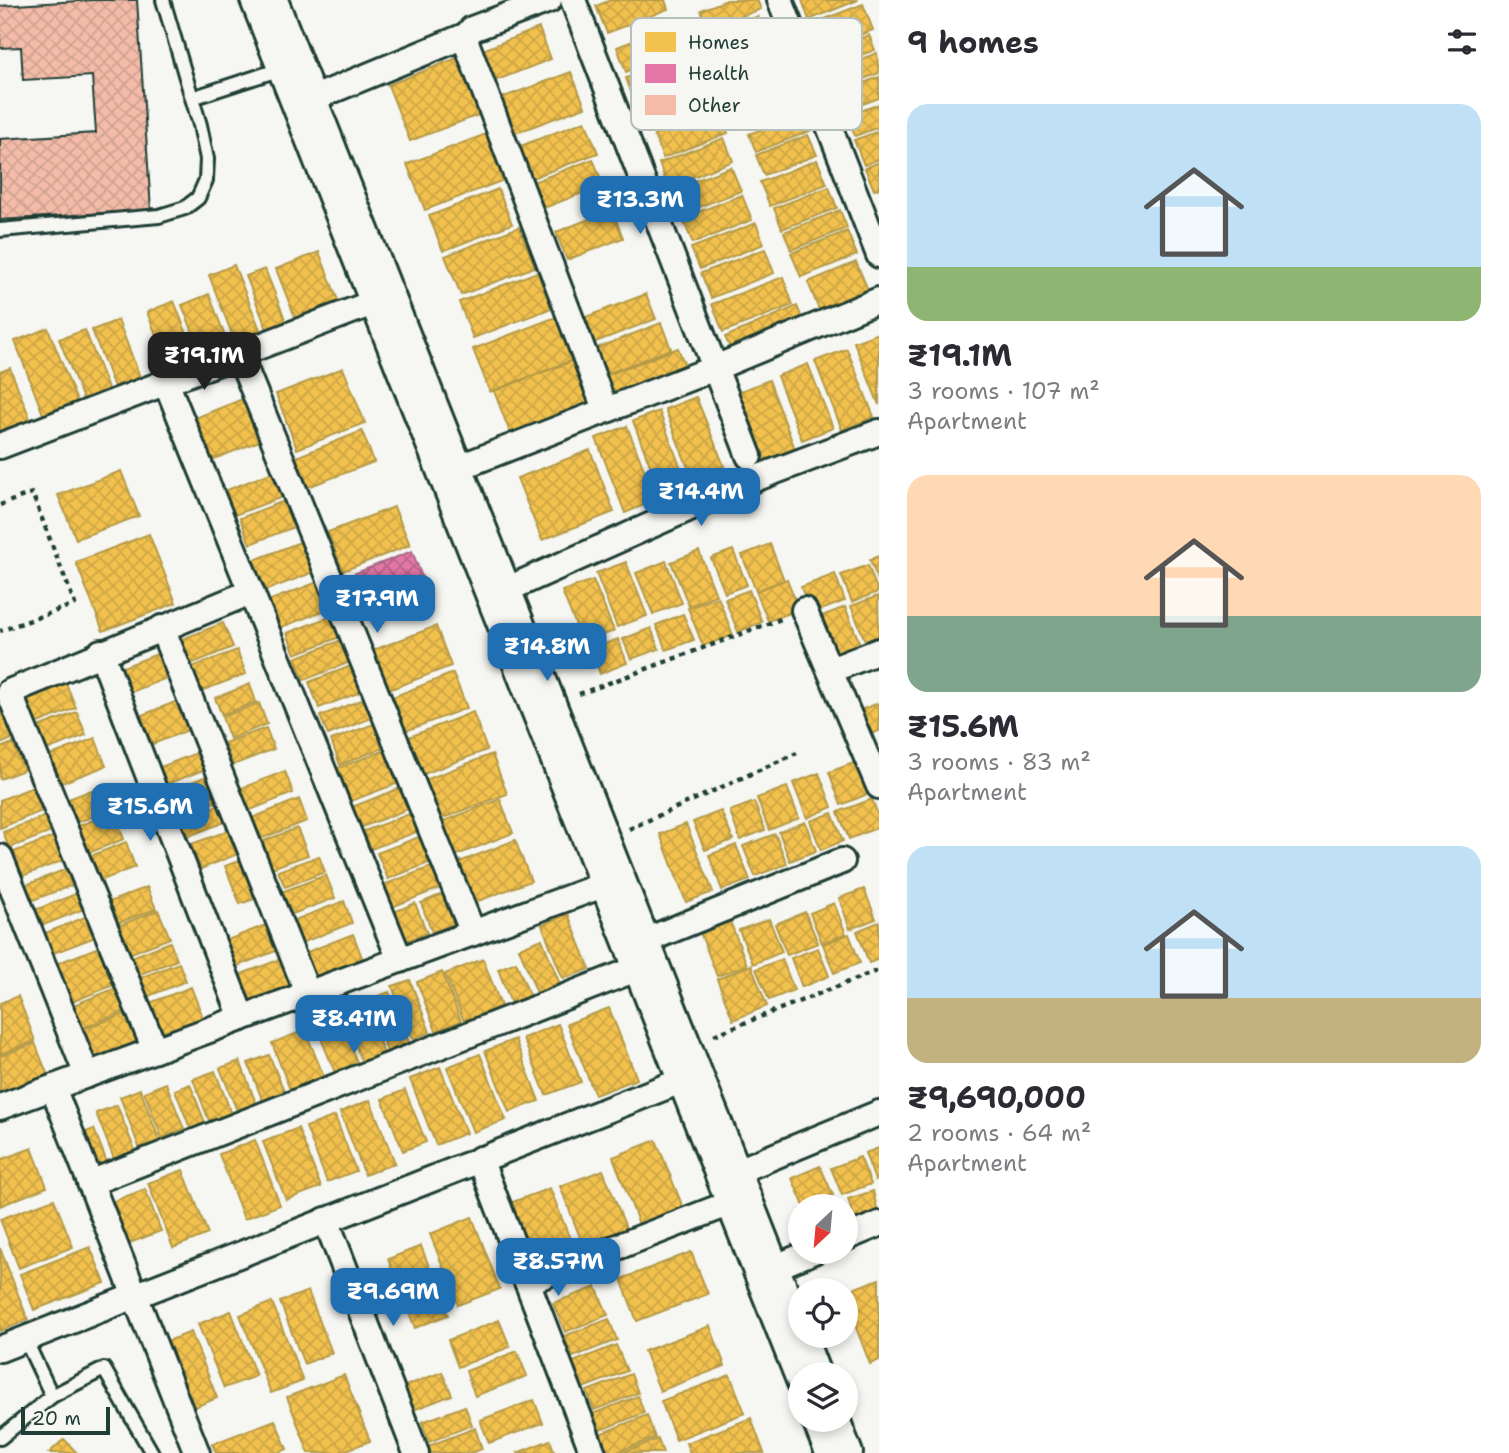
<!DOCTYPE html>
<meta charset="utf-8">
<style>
body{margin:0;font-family:"Shantell Sans",sans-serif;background:#f7f7f7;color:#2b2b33;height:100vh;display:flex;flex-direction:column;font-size:26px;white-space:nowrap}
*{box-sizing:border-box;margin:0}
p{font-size:23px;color:#7c7c81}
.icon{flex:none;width:38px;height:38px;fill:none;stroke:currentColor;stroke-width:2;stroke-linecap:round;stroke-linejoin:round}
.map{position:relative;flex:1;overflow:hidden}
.panel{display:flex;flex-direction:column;background:#fff;width:630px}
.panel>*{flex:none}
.needle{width:46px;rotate:206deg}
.fabs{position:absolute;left:788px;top:1194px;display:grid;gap:14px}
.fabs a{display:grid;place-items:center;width:70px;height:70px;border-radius:50%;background:#fff;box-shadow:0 4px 10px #0003;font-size:35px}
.scale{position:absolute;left:21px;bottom:18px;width:89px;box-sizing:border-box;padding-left:7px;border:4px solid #1f3d34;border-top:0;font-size:19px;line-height:24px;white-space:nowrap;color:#1f3d34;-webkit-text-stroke:5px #f6f6f2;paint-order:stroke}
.price{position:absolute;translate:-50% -60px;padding:0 16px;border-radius:14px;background:#1f6fb2;color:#fff;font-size:23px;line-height:46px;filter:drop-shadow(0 2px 4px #0008)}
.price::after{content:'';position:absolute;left:50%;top:42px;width:21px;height:16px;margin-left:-10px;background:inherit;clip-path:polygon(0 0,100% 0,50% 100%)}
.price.current{background:#222;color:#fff}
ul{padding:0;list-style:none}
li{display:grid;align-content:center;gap:14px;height:371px;padding:0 28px}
li span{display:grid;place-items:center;height:217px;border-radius:21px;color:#555}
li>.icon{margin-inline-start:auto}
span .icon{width:126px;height:126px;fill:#fffc;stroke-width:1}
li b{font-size:30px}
h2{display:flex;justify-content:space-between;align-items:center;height:84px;padding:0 28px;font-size:30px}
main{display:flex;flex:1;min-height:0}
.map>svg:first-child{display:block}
.homes{fill:url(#homes-cross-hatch);stroke:#b39946;stroke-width:2}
.health{fill:url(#health-cross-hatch);stroke:#a86685;stroke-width:2}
.building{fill:url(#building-cross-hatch);stroke:#1f3d34;stroke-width:2}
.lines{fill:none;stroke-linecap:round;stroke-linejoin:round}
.service-casing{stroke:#1f3d34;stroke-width:18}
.minor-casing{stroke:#1f3d34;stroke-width:30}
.path{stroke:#1f3d34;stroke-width:4.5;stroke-dasharray:5 5;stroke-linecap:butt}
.service{stroke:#f6f6f2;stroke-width:12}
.minor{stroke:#f6f6f2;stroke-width:24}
.key{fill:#f6f6f2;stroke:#b6beb9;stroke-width:2}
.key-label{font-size:19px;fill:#1f3d34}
</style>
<main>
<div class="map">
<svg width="879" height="1453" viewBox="0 0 879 1453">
<defs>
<pattern id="homes-cross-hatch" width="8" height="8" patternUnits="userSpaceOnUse" patternTransform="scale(1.75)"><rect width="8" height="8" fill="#f2c14e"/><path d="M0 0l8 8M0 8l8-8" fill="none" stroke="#cfa745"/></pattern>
<pattern id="health-cross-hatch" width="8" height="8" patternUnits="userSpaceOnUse" patternTransform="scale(1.75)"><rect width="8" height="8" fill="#e377a8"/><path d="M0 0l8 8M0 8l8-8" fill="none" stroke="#b7638a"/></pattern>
<pattern id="building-cross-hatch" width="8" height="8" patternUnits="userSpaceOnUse" patternTransform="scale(1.75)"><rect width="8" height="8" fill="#f4bca8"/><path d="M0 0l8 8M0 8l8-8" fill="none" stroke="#d1a291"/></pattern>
</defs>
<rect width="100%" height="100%" fill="#f6f6f2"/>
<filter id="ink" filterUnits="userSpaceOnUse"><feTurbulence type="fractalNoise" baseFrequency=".0143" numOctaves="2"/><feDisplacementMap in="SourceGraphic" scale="14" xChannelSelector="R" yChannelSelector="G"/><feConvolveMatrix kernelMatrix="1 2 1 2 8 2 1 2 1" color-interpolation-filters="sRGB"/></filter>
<g filter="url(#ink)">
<g class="homes">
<path d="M611,0H665L668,9L607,33L596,6Z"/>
<path d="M727,0H757L761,9L708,29L701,10Z"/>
<path d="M802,0H858L809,20Z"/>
<path d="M863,4L873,30L819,51L809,25Z"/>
<path d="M758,16L763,32L714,51L708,36Z"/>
<path d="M685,21L694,46L626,72L617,47Z"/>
<path d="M539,28L551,59L492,82L480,51Z"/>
<path d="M869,35L875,50L831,66L825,51Z"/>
<path d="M693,52L703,77L635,103L626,78Z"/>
<path d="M877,53L879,73L837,89L830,71Z"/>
<path d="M462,56L484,113L410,141L388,85Z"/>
<path d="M571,72L585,107L510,135L496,100Z"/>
<path d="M879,77V98L849,109L842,91Z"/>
<path d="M703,82L713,108L650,132L640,106Z"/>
<path d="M879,104V127L855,136L847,116Z"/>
<path d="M719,110L728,133L663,158L654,135Z"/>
<path d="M803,113L810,131L756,152L749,134Z"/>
<path d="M585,121L598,153L527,180L515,148Z"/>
<path d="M879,131V159L864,165L854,140Z"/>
<path d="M486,134L504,180L425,210L407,164Z"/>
<path d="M808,135L817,155L764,175L756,155Z"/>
<path d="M724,138L733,161L668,187L659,163Z"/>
<path d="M593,159L603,185L544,208L533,182Z"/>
<path d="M817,160L827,184L770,206L760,182Z"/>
<path d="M879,162V188L874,190L865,168Z"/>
<path d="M731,167L741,191L681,214L672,189Z"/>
<path d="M829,187L837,208L782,229L774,208Z"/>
<path d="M498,189L512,224L443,251L429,216Z"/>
<path d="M742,195L752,220L693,243L682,218Z"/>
<path d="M612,210L623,238L567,260L556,232Z"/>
<path d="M840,210L847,228L791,250L784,232Z"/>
<path d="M756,223L764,244L700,269L691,248Z"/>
<path d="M519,227L535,267L461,295L445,256Z"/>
<path d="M847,231L857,255L801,277L791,253Z"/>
<path d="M765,249L774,273L711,298L701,273Z"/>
<path d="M319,252L341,308L298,325L276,269Z"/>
<path d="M856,262L868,290L819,310L808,282Z"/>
<path d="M234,265L263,337L237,347L209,275Z"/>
<path d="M265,269L289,329L270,337L246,276Z"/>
<path d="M537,272L552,308L473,338L459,302Z"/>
<path d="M783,277L793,305L723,332L712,304Z"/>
<path d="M209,294L231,352L205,362L182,305Z"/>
<path d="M646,294L656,319L593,343L583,318Z"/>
<path d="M174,301L197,360L170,370L147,312Z"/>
<path d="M797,306L803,321L732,352L725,337Z"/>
<path d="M561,315L578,358L490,392L473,349Z"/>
<path d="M118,320L142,382L116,392L92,330Z"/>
<path d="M661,323L671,349L599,377L589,351Z"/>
<path d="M48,328L80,409L46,422L15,341Z"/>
<path d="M85,330L112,399L87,409L59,339Z"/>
<path d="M879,333V405L854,342Z"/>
<path d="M678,348L688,374L617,401L607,375Z"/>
<path d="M847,349L874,417L842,430L815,361Z"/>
<path d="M575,360L595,412L514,443L494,391Z"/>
<path d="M808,364L833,428L802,440L777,376Z"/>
<path d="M10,368L33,426L0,438V372Z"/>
<path d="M343,368L365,423L297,449L276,394Z"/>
<path d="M769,380L795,449L762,462L735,393Z"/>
<path d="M696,397L724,466L692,478L665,409Z"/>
<path d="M245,398L262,440L212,460L195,418Z"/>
<path d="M659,411L686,482L660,491L633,421Z"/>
<path d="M627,426L656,500L625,513L596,438Z"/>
<path d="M362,431L374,462L308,487L296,457Z"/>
<path d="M590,450L614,512L542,540L517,478Z"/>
<path d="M121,471L139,516L76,539L58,495Z"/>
<path d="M275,471L285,496L232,516L222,492Z"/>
<path d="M292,498L302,524L250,544L240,518Z"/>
<path d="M394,507L410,545L343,571L328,532Z"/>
<path d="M149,534L176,603L103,631L76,562Z"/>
<path d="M305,540L317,571L259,593L247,563Z"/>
<path d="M770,544L784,580L756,591L742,555Z"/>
<path d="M733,550L747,585L725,593L711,558Z"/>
<path d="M699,551L716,595L689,606L671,562Z"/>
<path d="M879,556V582L870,560Z"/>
<path d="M666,561L682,603L653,614L636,573Z"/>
<path d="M626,562L647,616L617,627L596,573Z"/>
<path d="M868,565L878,592L852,602L841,575Z"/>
<path d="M835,574L845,601L811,614L801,587Z"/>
<path d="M787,579L799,610L768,621L756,591Z"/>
<path d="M323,580L334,607L279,628L268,601Z"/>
<path d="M593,580L614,631L583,643L562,591Z"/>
<path d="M749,590L762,622L738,632L725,599Z"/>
<path d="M878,596L879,638L866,643L851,606Z"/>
<path d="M718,597L733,635L703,646L688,608Z"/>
<path d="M845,607L862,649L830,661L814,619Z"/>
<path d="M683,614L694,640L666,650L656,625Z"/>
<path d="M334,615L343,636L295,654L287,633Z"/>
<path d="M223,623L233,647L186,666L177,641Z"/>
<path d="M436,626L451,666L386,691L371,651Z"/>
<path d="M651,628L659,649L631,659L623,639Z"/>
<path d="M344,639L353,661L304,680L295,658Z"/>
<path d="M618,639L627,663L600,674L591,649Z"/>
<path d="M237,650L246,674L193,694L184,670Z"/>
<path d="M165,651L174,675L124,695L115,670Z"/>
<path d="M356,664L366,690L319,708L309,682Z"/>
<path d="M453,673L467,708L403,732L390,698Z"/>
<path d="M65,681L76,708L25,728L14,701Z"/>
<path d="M250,684L256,702L222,715L215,698Z"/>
<path d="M369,697L377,716L328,735L320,716Z"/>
<path d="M185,698L196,727L148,746L137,717Z"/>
<path d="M259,703L267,724L230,739L222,717Z"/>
<path d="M879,703V731L862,737L852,713Z"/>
<path d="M7,710L17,737L0,744V713Z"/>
<path d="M77,712L86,735L36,754L27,731Z"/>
<path d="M473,712L487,750L416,777L401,740Z"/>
<path d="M379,722L388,746L340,765L331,740Z"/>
<path d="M266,728L274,749L233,765L224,743Z"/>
<path d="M95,738L106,766L51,787L41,759Z"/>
<path d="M13,743L24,770L0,779V748Z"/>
<path d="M391,748L404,781L351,801L338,768Z"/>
<path d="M204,750L211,767L165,785L158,768Z"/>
<path d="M492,754L507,794L435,821L420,782Z"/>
<path d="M856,762L868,794L841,805L829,772Z"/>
<path d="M285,771L293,793L248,811L239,789Z"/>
<path d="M217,772L226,798L178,816L168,791Z"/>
<path d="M819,773L832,807L807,818L793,783Z"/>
<path d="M102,786L111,810L67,826L58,803Z"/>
<path d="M33,787L42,811L0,828V800Z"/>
<path d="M787,787L799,818L769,830L757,798Z"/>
<path d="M400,788L408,809L360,828L352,807Z"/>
<path d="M299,799L307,821L260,839L252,818Z"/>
<path d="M500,799L513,833L452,857L439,823Z"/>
<path d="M872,799L879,818V827L849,839L838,812Z"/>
<path d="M754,802L765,830L740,840L730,811Z"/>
<path d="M223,803L230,820L184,838L177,821Z"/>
<path d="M721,811L733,840L705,850L693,822Z"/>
<path d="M114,812L124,839L81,856L70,829Z"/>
<path d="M412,813L419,831L371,849L364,831Z"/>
<path d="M832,813L843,841L821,850L810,821Z"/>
<path d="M48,815L54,831L9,848L3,832Z"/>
<path d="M805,822L816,851L790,861L779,832Z"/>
<path d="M686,824L713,892L686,902L660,834Z"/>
<path d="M236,828L245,851L201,869L191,844Z"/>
<path d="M297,828L308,855L269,869L258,843Z"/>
<path d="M775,834L787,864L755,876L743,846Z"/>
<path d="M58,835L67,859L20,877L11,853Z"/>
<path d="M424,835L434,861L388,879L377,853Z"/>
<path d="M515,840L531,881L473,903L457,863Z"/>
<path d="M126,842L135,867L90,885L80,860Z"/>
<path d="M736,845L750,880L722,890L709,855Z"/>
<path d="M319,856L325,872L285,887L278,871Z"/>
<path d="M248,857L263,896L240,904L225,866Z"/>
<path d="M439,864L448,885L392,907L383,885Z"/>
<path d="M66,869L73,885L33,900L26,885Z"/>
<path d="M326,875L335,898L290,915L281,892Z"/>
<path d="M147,887L156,909L107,927L99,906Z"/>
<path d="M864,889L876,919L850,929L839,898Z"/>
<path d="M78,893L84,909L41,926L35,910Z"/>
<path d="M442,894L454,924L432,932L421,903Z"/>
<path d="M344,901L352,923L301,943L292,921Z"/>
<path d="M415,903L427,933L406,941L394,912Z"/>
<path d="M834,903L846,934L822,943L810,913Z"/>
<path d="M158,910L170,938L121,957L110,929Z"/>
<path d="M805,912L818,943L787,955L775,924Z"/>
<path d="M568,914L590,969L563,979L542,925Z"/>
<path d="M90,915L98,936L51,954L43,934Z"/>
<path d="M769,919L782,952L753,964L739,930Z"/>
<path d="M276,921L286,947L227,970L217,944Z"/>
<path d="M730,921L747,965L717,976L700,932Z"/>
<path d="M879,922V959L869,963L857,931Z"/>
<path d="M353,934L363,960L312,980L302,954Z"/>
<path d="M849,934L860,963L834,973L823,944Z"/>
<path d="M542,939L561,987L538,996L519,948Z"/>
<path d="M170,942L177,960L130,978L124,960Z"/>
<path d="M109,943L124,981L69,1003L53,965Z"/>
<path d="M818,948L829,976L802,987L791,958Z"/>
<path d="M286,957L298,986L243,1008L231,978Z"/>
<path d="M483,959L501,1006L464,1021L445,974Z"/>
<path d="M782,959L794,990L769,1000L756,969Z"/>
<path d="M516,962L533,1004L514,1011L498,969Z"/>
<path d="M179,963L186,981L139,1000L131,981Z"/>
<path d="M751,965L767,1006L733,1020L717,979Z"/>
<path d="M442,972L461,1021L436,1031L417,982Z"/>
<path d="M410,980L430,1032L413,1039L392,986Z"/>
<path d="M121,986L131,1009L80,1029L71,1006Z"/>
<path d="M191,987L207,1028L160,1046L144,1005Z"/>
<path d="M389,992L410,1045L388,1054L367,1000Z"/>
<path d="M18,996L35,1041L0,1054V1003Z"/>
<path d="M363,1002L384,1054L362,1062L342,1010Z"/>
<path d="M609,1008L637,1079L595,1095L567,1024Z"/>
<path d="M132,1011L147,1047L99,1066L84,1029Z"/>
<path d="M339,1017L359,1067L336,1075L316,1026Z"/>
<path d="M558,1024L581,1082L546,1095L523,1038Z"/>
<path d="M305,1030L326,1082L292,1095L272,1043Z"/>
<path d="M515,1039L539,1101L509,1112L485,1051Z"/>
<path d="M35,1043L52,1086L0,1099V1056Z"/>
<path d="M480,1054L506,1120L473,1132L447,1067Z"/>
<path d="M269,1055L289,1103L267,1112L248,1063Z"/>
<path d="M240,1061L260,1114L241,1121L220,1068Z"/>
<path d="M440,1067L466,1133L436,1145L410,1079Z"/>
<path d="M215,1071L235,1123L213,1131L193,1079Z"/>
<path d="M166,1083L184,1129L162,1138L144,1092Z"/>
<path d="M190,1084L209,1133L194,1138L175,1090Z"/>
<path d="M140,1089L161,1144L141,1152L120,1097Z"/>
<path d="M405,1090L426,1142L403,1151L382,1099Z"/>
<path d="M370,1100L395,1163L365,1175L340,1112Z"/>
<path d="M117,1105L137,1156L116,1164L96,1113Z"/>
<path d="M335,1116L356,1171L327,1182L306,1127Z"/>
<path d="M298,1128L321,1187L286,1200L263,1142Z"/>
<path d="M94,1129L110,1170L91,1178L75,1136Z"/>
<path d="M255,1140L280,1205L244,1219L219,1154Z"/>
<path d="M656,1140L684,1210L640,1227L613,1157Z"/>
<path d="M32,1148L47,1187L0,1206V1160Z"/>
<path d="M879,1148V1179L875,1180L865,1153Z"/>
<path d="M860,1157L871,1184L842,1195L831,1168Z"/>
<path d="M820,1166L833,1195L804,1206L792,1178Z"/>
<path d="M183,1170L208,1234L173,1248L148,1183Z"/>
<path d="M603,1170L628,1233L585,1250L560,1186Z"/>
<path d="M550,1188L577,1257L534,1273L507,1204Z"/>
<path d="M145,1189L161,1231L122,1246L106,1204Z"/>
<path d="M873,1191L879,1217L856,1225L848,1199Z"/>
<path d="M54,1199L73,1247L19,1268L0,1219Z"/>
<path d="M472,1217L500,1289L458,1305L430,1234Z"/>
<path d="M421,1246L448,1315L415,1328L388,1259Z"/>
<path d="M90,1247L105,1283L34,1310L20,1274Z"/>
<path d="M0,1248L28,1320L0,1331Z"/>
<path d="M691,1252L708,1294L637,1321L621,1279Z"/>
<path d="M879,1279V1360L870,1364L845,1299V1292Z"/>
<path d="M596,1287L608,1315L565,1332L553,1303Z"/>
<path d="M308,1291L332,1353L304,1364L280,1302Z"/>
<path d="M272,1302L303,1381L271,1393L240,1315Z"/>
<path d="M231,1311L256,1376L224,1388L198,1324Z"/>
<path d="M609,1319L617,1340L573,1357L564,1336Z"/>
<path d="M499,1320L510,1347L458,1367L448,1340Z"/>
<path d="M710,1326L725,1366L660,1391L644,1351Z"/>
<path d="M191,1332L217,1398L183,1412L157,1345Z"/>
<path d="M616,1345L627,1371L583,1388L573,1362Z"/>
<path d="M517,1351L527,1376L475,1396L466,1371Z"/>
<path d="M442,1372L452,1395L406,1413L397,1389Z"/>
<path d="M631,1374L638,1393L594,1410L587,1391Z"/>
<path d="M344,1375L370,1441L339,1453H309L287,1397Z"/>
<path d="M730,1375L745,1413L676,1440L661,1401Z"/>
<path d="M638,1396L644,1413L598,1431L592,1414Z"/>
<path d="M534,1400L543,1423L489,1443L480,1420Z"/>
<path d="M465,1406L472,1425L429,1442L422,1422Z"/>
<path d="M647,1415L655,1438L615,1453H604L597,1435Z"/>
<path d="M751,1418L764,1453H690L686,1443Z"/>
<path d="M275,1420L287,1449L278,1453H216L212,1444Z"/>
<path d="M475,1428L482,1449L471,1453H431L428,1446Z"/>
<path d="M64,1439L77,1453H49Z"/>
<path d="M658,1439L663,1453H621Z"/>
<path d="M550,1440L555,1453H517Z"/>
</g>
<path class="health" d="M412,551L427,590L358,617L343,578Z"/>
<path class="building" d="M94,0H137L151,210L0,220V139L96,133L92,76L23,80L21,47L0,48V6Z"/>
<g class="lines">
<defs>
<g id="service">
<path d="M192,98L281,69"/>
<path d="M0,230L159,216L185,208L198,198L206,180L207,159L200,125L163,0"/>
<path d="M25,1339L52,1396"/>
<path d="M0,1438L52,1396L104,1369L152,1453"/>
</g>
<g id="minor">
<path d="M253,0L800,1383"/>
<path d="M275,0L800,1327"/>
<path d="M549,0L472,29L467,35L466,42L605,409"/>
<path d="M573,0L749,456"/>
<path d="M780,0L879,255"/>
<path d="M314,98L467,35"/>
<path d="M239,354L473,933"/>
<path d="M166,382L400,960"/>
<path d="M0,446L388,297"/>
<path d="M460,467L715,368L879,300"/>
<path d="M508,589L757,478L879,432"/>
<path d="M804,610L879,786"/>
<path d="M162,628L308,994"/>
<path d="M101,652L242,1018"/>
<path d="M831,670L879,651"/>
<path d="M0,857L87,1075"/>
<path d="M647,940L842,861"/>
<path d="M155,1050L9,692L251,592"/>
<path d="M53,1088L197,1453"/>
<path d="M0,1107L603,885"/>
<path d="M480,1159L593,1453"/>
<path d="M738,1171L879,1113"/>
<path d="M90,1183L636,969"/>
<path d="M326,1220L416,1453"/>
<path d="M845,1238L879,1224"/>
<path d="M776,1267L814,1251"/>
<path d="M527,1282L728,1204"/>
<path d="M803,1335L818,1374"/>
<path d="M0,1349L696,1075"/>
<path d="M814,1419L828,1453"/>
<path d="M837,1419L850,1453"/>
</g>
</defs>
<use href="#service" class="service-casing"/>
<use href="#minor" class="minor-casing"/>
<g class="path">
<path d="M0,505L32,493L75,604L0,631"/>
<path d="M579,694L781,619"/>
<path d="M629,829L797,753"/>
<path d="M714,1035L879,970"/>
</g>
<use href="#service" class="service"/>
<use href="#minor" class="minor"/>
</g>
</g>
<rect x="631" y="18" width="231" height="112" rx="10" class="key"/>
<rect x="645" y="32" width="31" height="20" fill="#f2c14e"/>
<rect x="645" y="64" width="31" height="19" fill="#e377a8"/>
<rect x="645" y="95" width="31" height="20" fill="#f4bca8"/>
<g class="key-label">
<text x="688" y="49">Homes</text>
<text x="688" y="80">Health</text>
<text x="688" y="112">Other</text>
</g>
</svg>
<div class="fabs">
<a><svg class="needle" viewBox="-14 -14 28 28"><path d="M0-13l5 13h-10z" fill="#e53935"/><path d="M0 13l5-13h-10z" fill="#7c7c81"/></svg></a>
<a><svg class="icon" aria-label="locate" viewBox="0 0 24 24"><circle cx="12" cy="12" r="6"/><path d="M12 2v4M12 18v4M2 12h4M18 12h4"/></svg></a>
<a><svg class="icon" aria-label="layers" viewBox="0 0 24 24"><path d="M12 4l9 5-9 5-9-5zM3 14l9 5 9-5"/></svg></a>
</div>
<div class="scale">20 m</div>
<b class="price" style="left:640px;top:236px">₹13.3M</b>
<b class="price current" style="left:204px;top:392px">₹19.1M</b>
<b class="price" style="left:701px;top:528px">₹14.4M</b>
<b class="price" style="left:377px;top:635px">₹17.9M</b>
<b class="price" style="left:547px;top:683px">₹14.8M</b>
<b class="price" style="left:150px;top:843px">₹15.6M</b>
<b class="price" style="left:354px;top:1055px">₹8.41M</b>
<b class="price" style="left:558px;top:1298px">₹8.57M</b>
<b class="price" style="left:393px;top:1328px">₹9.69M</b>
</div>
<section class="panel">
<h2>9 homes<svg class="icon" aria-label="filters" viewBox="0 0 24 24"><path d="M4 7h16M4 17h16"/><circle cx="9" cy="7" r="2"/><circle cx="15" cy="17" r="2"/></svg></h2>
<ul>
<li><span style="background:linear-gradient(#bfe0f5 75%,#8fb573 0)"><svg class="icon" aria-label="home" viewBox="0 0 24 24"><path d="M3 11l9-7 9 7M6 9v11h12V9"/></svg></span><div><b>₹19.1M</b><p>3 rooms · 107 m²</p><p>Apartment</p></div></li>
<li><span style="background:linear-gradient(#ffd9b3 65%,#7fa58c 0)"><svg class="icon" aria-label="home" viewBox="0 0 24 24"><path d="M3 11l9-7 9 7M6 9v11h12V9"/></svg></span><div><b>₹15.6M</b><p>3 rooms · 83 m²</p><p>Apartment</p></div></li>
<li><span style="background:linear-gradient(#bfe0f5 70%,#c2b280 0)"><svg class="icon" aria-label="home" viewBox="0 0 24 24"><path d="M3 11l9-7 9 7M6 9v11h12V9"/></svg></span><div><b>₹9,690,000</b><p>2 rooms · 64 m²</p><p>Apartment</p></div></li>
</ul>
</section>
</main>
